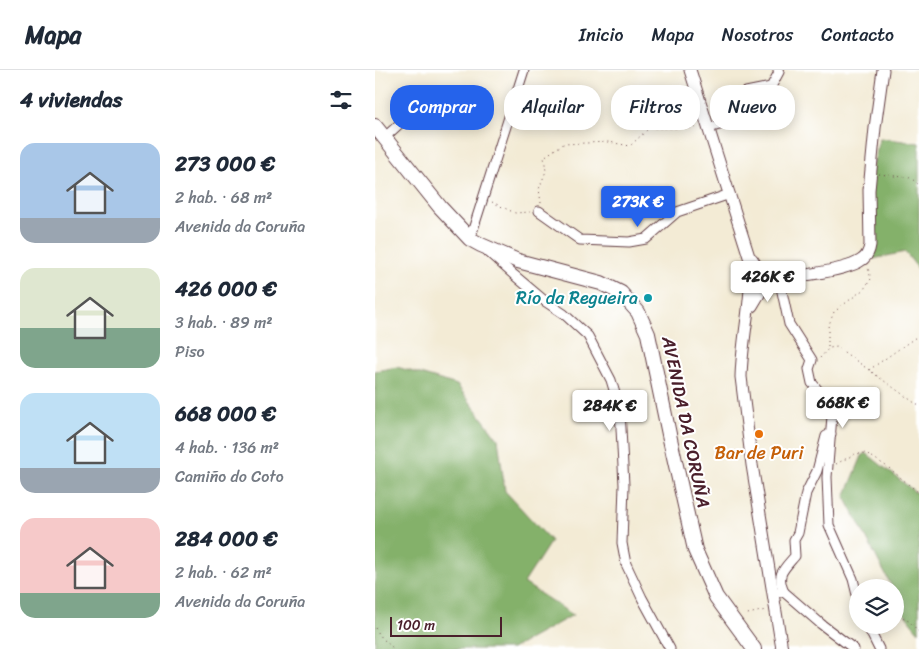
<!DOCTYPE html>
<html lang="es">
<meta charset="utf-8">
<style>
body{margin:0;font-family:Sriracha,sans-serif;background:#f2f2f3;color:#1f2937;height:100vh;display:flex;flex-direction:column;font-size:19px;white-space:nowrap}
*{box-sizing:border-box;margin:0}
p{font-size:16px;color:#747a83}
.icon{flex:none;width:28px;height:28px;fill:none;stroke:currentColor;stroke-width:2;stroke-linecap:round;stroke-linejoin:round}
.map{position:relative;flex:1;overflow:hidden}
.sheet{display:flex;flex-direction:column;background:#fff;width:375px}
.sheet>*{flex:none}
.banner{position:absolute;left:15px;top:15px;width:454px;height:45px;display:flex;gap:10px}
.fabs{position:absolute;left:474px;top:509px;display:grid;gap:10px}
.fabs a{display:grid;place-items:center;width:55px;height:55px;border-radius:50%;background:#fff;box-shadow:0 2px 12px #0003;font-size:25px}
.scale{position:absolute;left:15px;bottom:12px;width:112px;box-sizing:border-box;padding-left:5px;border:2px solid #4a1f2b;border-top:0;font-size:14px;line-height:18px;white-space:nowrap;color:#4a1f2b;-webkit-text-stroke:4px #fff;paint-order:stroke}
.price{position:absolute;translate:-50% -42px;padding:0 11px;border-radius:5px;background:#fff;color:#222;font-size:16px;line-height:32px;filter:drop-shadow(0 1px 2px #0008)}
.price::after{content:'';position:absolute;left:50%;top:30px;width:15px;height:11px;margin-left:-8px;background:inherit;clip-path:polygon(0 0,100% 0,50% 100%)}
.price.active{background:#2563eb;color:#fff}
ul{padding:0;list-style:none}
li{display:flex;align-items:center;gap:15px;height:125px;padding:0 20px}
li span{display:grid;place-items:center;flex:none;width:140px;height:100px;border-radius:15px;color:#555}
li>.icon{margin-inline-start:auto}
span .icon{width:60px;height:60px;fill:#fffc;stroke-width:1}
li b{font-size:21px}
h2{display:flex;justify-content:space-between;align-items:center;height:60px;padding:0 20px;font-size:21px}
.chip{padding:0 18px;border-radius:20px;background:#fff;box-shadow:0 2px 12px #0003;font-size:18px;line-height:45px}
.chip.active{background:#2563eb;color:#fff}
header{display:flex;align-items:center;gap:30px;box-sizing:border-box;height:70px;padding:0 25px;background:#fff;border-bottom:1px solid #e0e1e3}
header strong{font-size:24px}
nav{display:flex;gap:28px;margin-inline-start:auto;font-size:18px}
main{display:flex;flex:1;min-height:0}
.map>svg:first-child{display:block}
.forest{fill:#84b16a;stroke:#67684a}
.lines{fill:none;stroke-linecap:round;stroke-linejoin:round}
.minor-casing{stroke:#633e44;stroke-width:11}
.tertiary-casing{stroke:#633e44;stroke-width:13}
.primary-casing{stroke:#633e44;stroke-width:16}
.path{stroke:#633e44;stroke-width:1;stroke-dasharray:1 4;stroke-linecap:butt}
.minor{stroke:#fff;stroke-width:9}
.tertiary{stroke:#fff;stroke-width:11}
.primary{stroke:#fff;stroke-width:14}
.culture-dot{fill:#0f9aa8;stroke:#fff;stroke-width:2}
.food-dot{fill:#e8710a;stroke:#fff;stroke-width:2}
.labels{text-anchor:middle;stroke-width:4;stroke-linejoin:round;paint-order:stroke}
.culture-label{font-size:18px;fill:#0d838f;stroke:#fff;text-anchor:end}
.street-label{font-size:18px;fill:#4a1f2b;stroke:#fff}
.food-label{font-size:18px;fill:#c56008;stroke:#fff}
</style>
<header>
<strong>Mapa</strong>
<nav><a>Inicio</a><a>Mapa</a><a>Nosotros</a><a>Contacto</a></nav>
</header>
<main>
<section class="sheet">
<h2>4 viviendas<svg class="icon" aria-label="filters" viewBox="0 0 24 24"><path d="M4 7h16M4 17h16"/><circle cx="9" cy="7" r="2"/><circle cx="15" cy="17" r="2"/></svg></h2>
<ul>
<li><span style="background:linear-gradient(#a9c7e8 75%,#9aa5b1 0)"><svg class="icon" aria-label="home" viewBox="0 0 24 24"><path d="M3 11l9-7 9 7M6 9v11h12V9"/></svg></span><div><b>273 000 €</b><p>2 hab. · 68 m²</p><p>Avenida da Coruña</p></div></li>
<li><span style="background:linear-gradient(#dfe7d0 60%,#7fa58c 0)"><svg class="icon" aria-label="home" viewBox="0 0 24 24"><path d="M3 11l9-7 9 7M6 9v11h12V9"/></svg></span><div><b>426 000 €</b><p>3 hab. · 89 m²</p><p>Piso</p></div></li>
<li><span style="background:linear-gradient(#bfe0f5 75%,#9aa5b1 0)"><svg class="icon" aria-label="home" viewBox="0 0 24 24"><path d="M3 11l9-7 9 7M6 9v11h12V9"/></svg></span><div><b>668 000 €</b><p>4 hab. · 136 m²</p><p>Camiño do Coto</p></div></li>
<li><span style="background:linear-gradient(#f6c9c9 75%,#7fa58c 0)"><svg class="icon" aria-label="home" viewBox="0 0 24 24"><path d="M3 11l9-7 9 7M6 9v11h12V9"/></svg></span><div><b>284 000 €</b><p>2 hab. · 62 m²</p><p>Avenida da Coruña</p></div></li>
</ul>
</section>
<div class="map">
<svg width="544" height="579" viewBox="0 0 544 579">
<rect width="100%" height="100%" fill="#fff"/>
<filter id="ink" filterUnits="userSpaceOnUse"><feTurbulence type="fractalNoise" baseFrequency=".02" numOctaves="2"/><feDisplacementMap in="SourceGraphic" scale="10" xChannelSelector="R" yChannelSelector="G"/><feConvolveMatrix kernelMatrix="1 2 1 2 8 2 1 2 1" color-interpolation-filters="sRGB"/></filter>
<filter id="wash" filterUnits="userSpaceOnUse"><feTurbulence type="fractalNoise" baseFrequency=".0096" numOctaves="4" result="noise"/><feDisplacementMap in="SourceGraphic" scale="20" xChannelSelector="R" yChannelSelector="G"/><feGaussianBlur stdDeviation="1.12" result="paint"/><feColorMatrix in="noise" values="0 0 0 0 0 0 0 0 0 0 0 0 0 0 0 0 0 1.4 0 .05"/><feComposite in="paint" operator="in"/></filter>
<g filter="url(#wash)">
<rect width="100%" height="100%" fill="#f3ebd5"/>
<g class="forest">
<path d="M505,68L544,73V200L530,182L498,189L496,103Z"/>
<path d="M22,297L82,315L123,369L130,421L176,471L149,513L198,545L137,579H0V301Z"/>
<path d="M491,383L544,425V562C534,551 520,533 520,518L517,517L470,427L487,386Z"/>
</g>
</g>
<g filter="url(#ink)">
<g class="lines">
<defs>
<g id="minor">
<path d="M334,58L351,53L360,32L371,22L396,17L404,2L403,0"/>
<path d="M9,68L44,36"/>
<path d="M164,141L205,170L254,172L271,169L302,142L355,124"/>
<path d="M95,169L149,0"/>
<path d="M113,182L139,205L171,232L189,244L213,266L236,310L245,340L249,415L247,473L251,494L267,528L295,579"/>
<path d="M404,208L414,254L437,290L434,299L437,313L452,331L457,346L452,407L454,455L478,509L482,525"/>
<path d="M405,522H409L446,554L479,579"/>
<path d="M409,522C401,504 408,500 420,486L419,470L423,463L431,423L442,401L451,366L456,364"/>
<path d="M492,555L504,579"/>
</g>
<g id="tertiary">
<path d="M315,0L376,193C377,231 367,268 366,307L377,395L407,579"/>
<path d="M377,189L388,206C403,212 471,200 485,191C491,188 494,182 495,175L494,120L500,58L508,0"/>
<path d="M377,236L389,216L401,208"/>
</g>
<path id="primary" d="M0,56L65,137L95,169L106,175L143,191L226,213L246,223L263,242L273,264L295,369L320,480L341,527L379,579"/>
</defs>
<use href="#minor" class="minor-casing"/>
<use href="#tertiary" class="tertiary-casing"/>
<use href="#primary" class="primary-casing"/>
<g class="path">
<path d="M504,104L536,108L544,115"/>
<path d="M117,132L140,143L155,142"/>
<path d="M166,133L164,119L171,101L169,87L188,74L234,72L255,76L274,58H323"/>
<path d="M453,277V257L459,242L489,219L496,209L493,198"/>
<path d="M445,288L454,278L462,277L544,336"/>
<path d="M494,300L544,265"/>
<path d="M461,394L480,384L491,383L514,398L544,423"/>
<path d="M520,542L535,552L544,562"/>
<path d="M368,545L391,540"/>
<path d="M0,558L7,568L19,579"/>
</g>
<use href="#minor" class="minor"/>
<use href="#tertiary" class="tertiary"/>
<use href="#primary" class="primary"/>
</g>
</g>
<circle class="culture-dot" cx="273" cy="228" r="5"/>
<circle class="food-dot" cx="384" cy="364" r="5"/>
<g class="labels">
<g class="culture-label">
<text x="263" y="234">Río da Regueira</text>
</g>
<g class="street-label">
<text transform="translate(311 352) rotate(78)" y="6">AVENIDA DA CORUÑA</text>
</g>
<g class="food-label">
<text x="384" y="389">Bar de Puri</text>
</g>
</g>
</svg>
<div class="fabs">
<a><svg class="icon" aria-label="layers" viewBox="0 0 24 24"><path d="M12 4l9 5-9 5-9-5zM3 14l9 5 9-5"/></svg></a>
</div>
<div class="scale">100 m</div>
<b class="price active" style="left:263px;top:158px">273K €</b>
<b class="price" style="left:393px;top:233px">426K €</b>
<b class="price" style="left:468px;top:359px">668K €</b>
<b class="price" style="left:235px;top:362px">284K €</b>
<div class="banner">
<a class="chip active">Comprar</a>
<a class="chip">Alquilar</a>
<a class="chip">Filtros</a>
<a class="chip">Nuevo</a>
</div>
</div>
</main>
